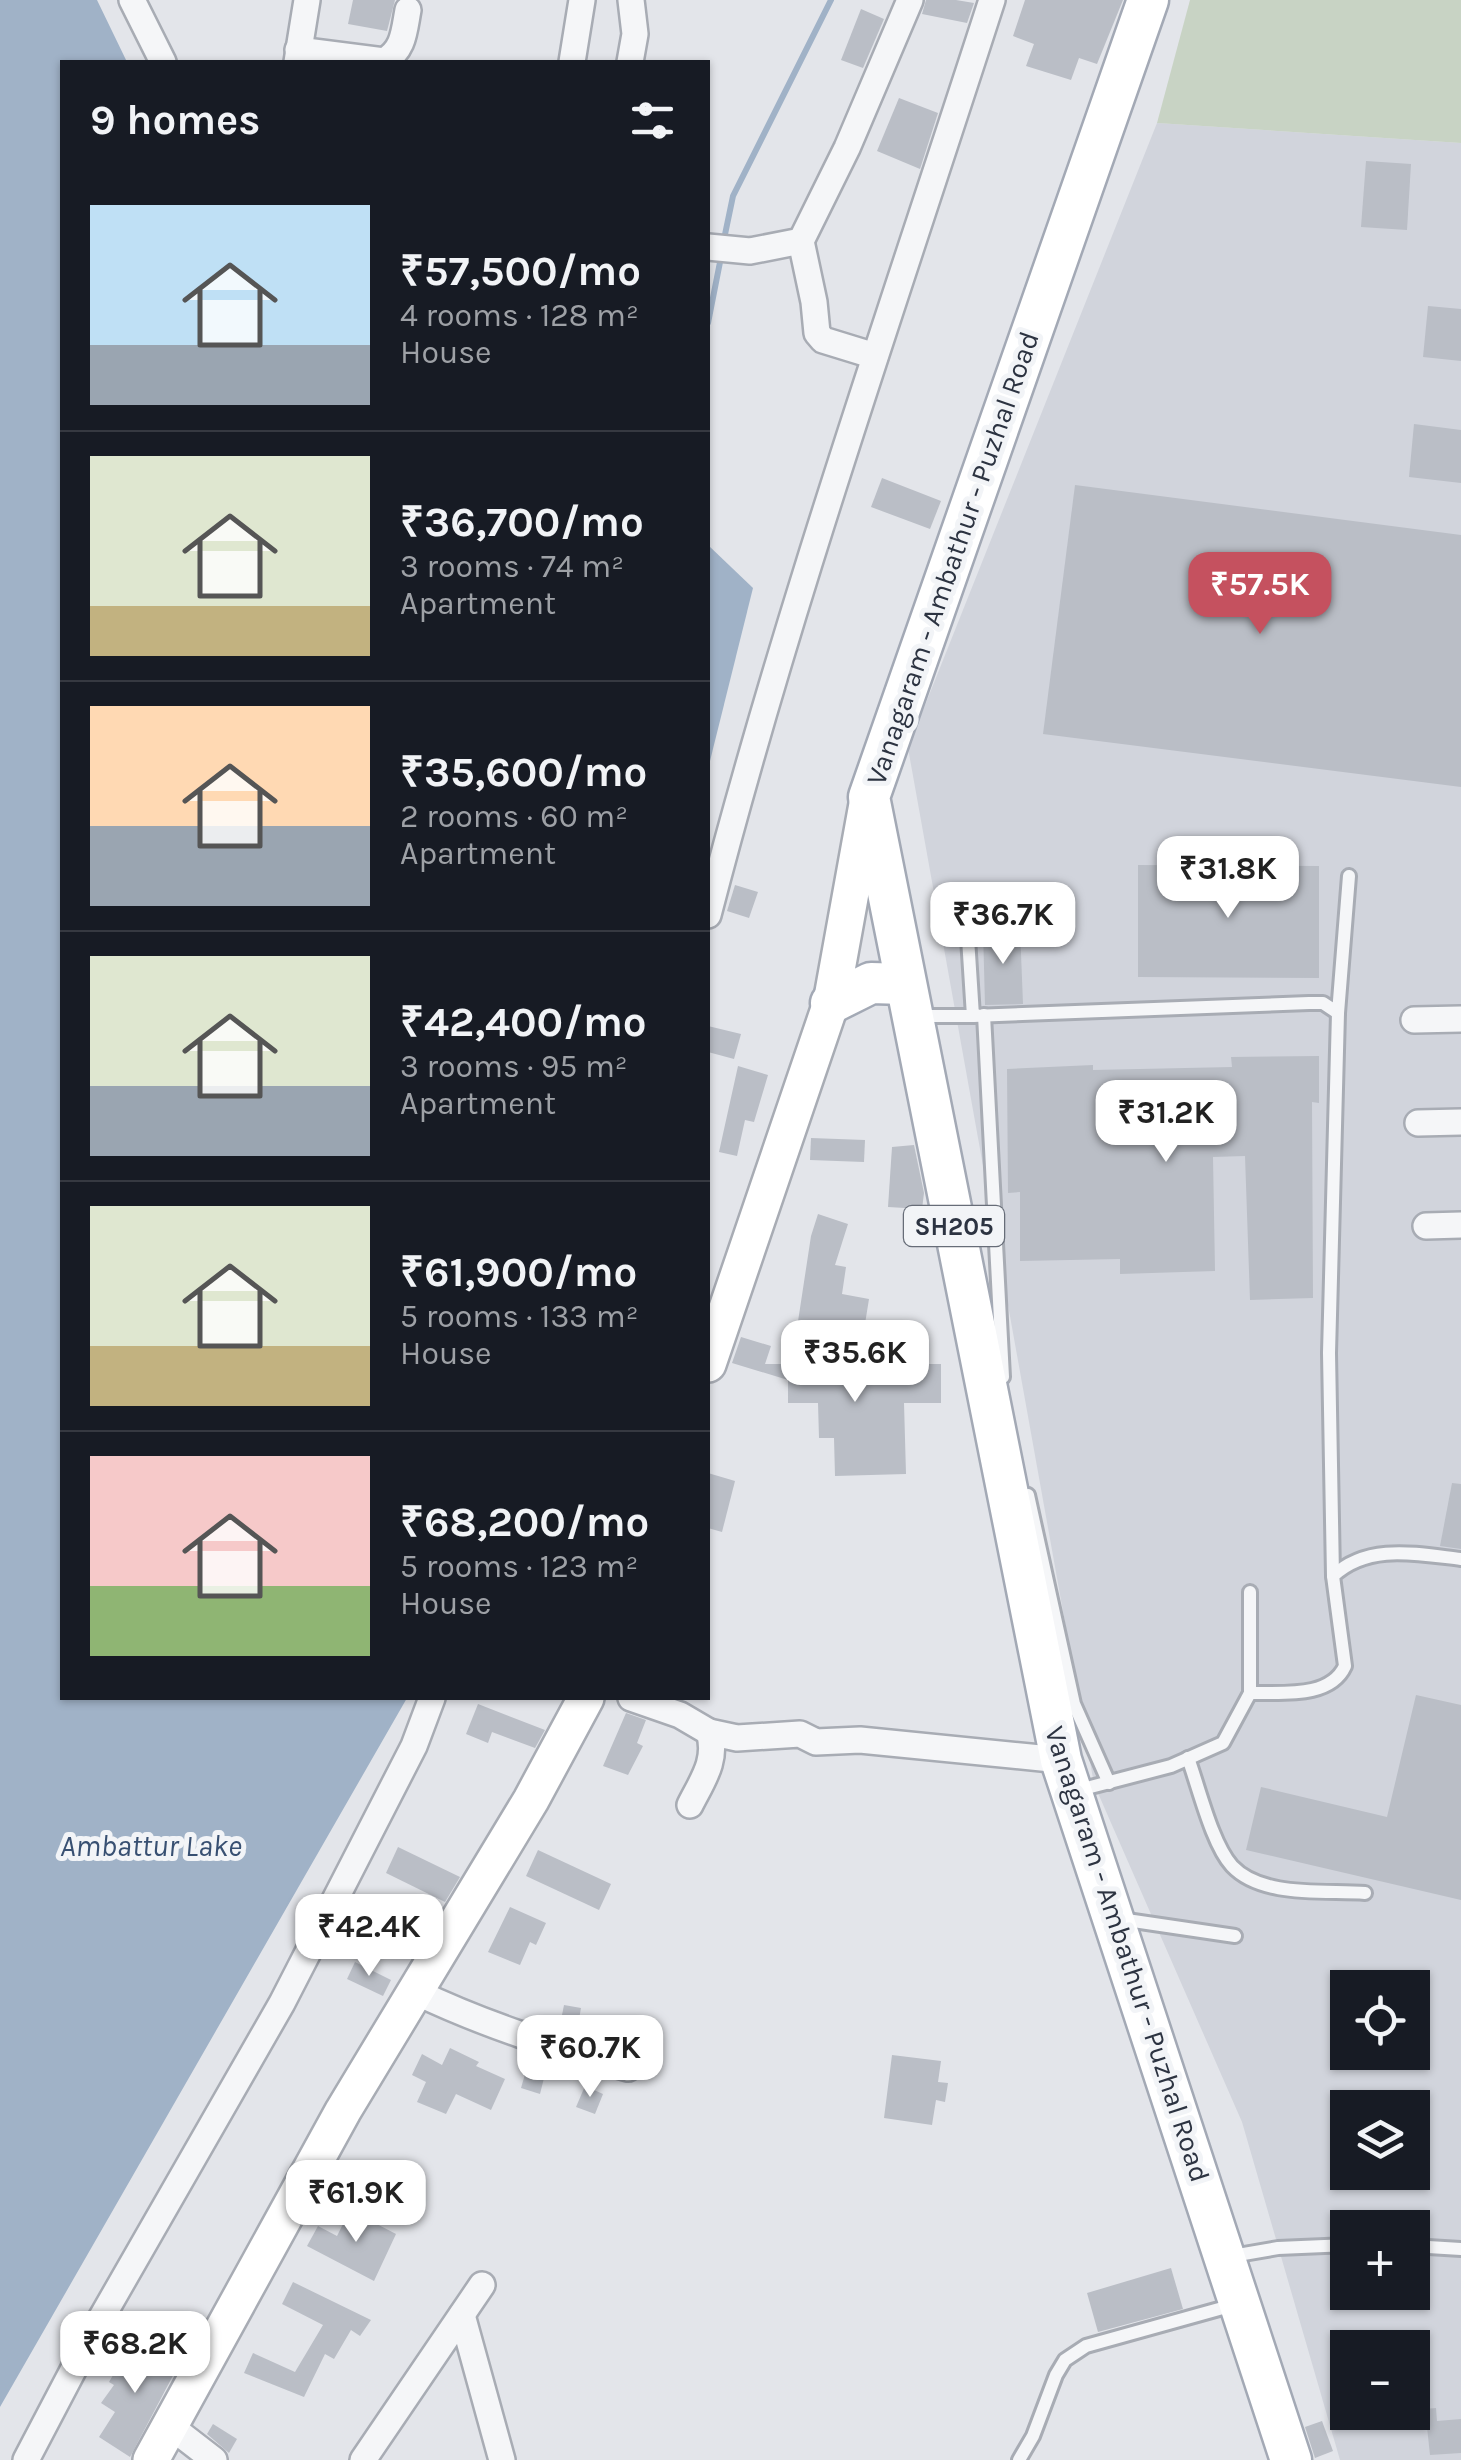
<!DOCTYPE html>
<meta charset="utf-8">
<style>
body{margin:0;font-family:Karla,sans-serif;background:#242831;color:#f1f3f6;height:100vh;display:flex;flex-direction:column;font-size:38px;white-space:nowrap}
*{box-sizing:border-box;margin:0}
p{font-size:32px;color:#9ea1a6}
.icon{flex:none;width:55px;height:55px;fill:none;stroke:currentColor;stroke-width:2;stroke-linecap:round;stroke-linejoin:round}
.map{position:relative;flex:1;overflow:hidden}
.drawer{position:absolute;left:60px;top:60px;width:650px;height:1640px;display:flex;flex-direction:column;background:#171b24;border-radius:0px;box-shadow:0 2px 8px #0004}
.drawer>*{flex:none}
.tools{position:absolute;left:1330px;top:1970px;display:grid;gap:20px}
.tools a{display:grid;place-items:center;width:100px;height:100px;border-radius:0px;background:#171b24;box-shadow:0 2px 8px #0004;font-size:50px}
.price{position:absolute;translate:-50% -85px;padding:0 22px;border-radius:20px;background:#fff;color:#222;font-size:32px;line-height:65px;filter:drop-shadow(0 2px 5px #0008)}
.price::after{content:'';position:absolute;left:50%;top:60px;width:30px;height:22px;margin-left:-15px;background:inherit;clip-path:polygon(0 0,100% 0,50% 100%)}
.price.active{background:#c5515f;color:#fff}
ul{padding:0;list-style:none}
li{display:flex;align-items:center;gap:30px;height:250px;padding:0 30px}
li+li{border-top:2px solid #363941}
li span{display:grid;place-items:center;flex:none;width:280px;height:200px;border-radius:0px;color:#555}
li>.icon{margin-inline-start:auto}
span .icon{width:120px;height:120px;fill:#fffc;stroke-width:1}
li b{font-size:42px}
h2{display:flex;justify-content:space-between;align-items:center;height:120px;padding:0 30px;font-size:42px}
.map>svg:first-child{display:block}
.built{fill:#d1d4dc;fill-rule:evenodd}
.green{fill:#c8d3c4}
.water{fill:#a0b2c7}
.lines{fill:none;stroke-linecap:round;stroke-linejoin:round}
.stream{stroke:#a0b2c7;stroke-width:6}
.building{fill:#babec6}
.lane-casing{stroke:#a8acb4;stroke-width:18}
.street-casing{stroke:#a8acb4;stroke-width:30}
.secondary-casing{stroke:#a8acb4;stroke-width:40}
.primary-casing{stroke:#a3a9b5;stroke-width:45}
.lane{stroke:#f5f6f8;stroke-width:12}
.street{stroke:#f5f6f8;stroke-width:25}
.secondary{stroke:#fff;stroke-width:35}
.primary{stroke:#fff;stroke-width:40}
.labels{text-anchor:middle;stroke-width:10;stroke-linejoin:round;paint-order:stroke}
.shield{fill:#f2f4f7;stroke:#676d78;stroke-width:2.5}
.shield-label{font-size:25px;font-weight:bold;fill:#2c3341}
.street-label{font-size:28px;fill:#2c3341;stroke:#f2f4f7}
.water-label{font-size:30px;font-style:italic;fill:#385072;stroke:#f2f4f7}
</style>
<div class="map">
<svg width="1461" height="2460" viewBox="0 0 1461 2460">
<rect width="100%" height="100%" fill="#e3e5ea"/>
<path class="built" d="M1157,123L1461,143V2460H1340L1242,2122L1094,1784L908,748ZM1348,1988H1412V2052H1348ZM1348,2108H1412V2172H1348ZM1348,2228H1412V2292H1348ZM1348,2348H1412V2412H1348Z"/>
<path class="green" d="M1190,0H1461V143L1157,123Z"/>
<g class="water">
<path d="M0,0H97L127,62H62V1698H407L0,2407Z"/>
<path d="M708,545L753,588L708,769Z"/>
</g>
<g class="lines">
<g class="stream">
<path d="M723,244L733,196L831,0"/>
<path d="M708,323L721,257"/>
</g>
</g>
<g class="building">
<path d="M353,0H395L387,31L348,24Z"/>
<path d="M926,0H956L974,3L967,23L922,14Z"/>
<path d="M1025,0H1123L1097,64L1079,58L1071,80L1026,66L1034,44L1013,36Z"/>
<path d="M861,9L884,19L863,68L841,60Z"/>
<path d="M899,98L938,113L920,169L877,151Z"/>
<path d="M1366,161L1411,164L1407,230L1361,227Z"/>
<path d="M1428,306L1461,309V361L1423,357Z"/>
<path d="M1414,424L1461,430V483L1409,477Z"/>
<path d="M882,478L941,501L930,529L871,507Z"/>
<path d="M1075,485L1461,535V787L1043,734Z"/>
<path d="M1138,865L1319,866V978L1138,977Z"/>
<path d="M735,885L758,892L749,918L727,911Z"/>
<path d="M1020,928L1023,1004L985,1005L983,929Z"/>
<path d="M708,1026L741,1034L734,1059L708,1052Z"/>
<path d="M1319,1056V1103L1312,1102L1313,1298L1250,1300L1245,1156L1213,1157L1215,1271L1120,1274V1259L1020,1261V1192L1008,1193L1007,1069L1093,1065V1070L1232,1067L1231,1057Z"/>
<path d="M738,1066L768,1075L754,1122L745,1120L737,1156L719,1152Z"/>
<path d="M811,1138L865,1140L864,1162L810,1160Z"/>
<path d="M914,1145L924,1193L922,1209L888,1207L892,1147Z"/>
<path d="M818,1214L848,1224L835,1265L846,1267L842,1294L869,1299L864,1330L836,1325L835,1334L797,1328L811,1236Z"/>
<path d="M741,1337L771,1346L765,1364H941V1403H904L906,1474L835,1476L834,1438H819L818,1403H788V1380L732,1363Z"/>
<path d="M708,1473L735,1481L722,1532L708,1528Z"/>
<path d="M1452,1483L1461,1484V1549L1440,1546Z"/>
<path d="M1416,1695L1461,1705V1900L1246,1850L1261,1787L1387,1817Z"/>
<path d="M478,1704L545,1730L535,1748L492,1732L488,1743L466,1734Z"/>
<path d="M626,1713L646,1720L637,1743L643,1746L628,1775L603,1766Z"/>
<path d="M398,1847L460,1877L445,1902L386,1873Z"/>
<path d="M538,1850L611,1884L599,1910L526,1876Z"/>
<path d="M510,1907L546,1923L536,1945L530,1942L520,1965L488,1952Z"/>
<path d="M355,1962L391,1980L383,1996L347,1979Z"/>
<path d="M564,2005L581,2008L576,2036L559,2030Z"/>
<path d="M450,2048L479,2062L476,2066L505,2079L491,2110L456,2094L446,2114L417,2102L426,2082L412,2075L422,2054L442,2065Z"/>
<path d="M892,2055L941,2061L938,2082L948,2083L945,2102L936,2100L932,2125L884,2118Z"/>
<path d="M530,2057L548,2062L540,2094L521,2088Z"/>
<path d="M585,2086L603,2094L595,2114L576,2107Z"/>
<path d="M350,2210L396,2234L374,2281L307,2246L318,2226L337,2236Z"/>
<path d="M1171,2268L1183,2309L1098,2332L1087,2293Z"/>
<path d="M293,2282L371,2320L360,2336L351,2330L334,2359L325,2354L304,2397L244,2373L253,2353L295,2372L323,2325L282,2304Z"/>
<path d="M133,2341L178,2366L130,2457L99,2437L115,2412L101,2403L114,2385L109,2382Z"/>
<path d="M1436,2408L1437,2421L1461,2419V2453L1430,2455L1427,2427L1412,2428V2410Z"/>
<path d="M1322,2421L1333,2451L1315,2458L1305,2427Z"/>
<path d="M213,2424L237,2439L229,2453L207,2434Z"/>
</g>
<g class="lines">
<defs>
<g id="lane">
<path d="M966,907L973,1016L1309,1003H1323L1338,1013L1349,876"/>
<path d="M984,1015L1003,1377"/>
<path d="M919,1016H973"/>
<path d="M1028,1495L1074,1704L1109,1783"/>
<path d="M1333,1576L1329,1353L1338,1013"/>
<path d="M1250,1693C1281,1692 1330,1699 1345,1666L1333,1576C1368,1543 1417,1554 1461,1559"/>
<path d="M1188,1758C1199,1788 1212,1844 1232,1866C1262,1898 1325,1890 1365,1893"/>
<path d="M1079,1790L1171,1766L1223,1743L1250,1693V1592"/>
<path d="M1120,1919L1235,1936"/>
<path d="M1412,2246L1461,2249"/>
<path d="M1232,2256L1278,2248L1348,2245"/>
<path d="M1019,2460L1033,2436L1056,2375L1065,2360L1086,2346L1237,2304"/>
</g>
<g id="street">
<path d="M132,0L163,62"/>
<path d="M298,50L384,61C404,50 404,31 408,10"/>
<path d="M297,62L307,0"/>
<path d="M572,62L582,0"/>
<path d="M630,62L635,34L631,0"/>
<path d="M801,241L814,302L817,333L823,340L875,356"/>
<path d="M708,247L750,251L801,241L847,148L910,0"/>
<path d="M708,915C788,605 894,304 992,0"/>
<path d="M1414,1020L1461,1019"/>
<path d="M1418,1123L1461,1122"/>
<path d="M1426,1226L1461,1225"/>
<path d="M631,1698L680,1715L709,1732C718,1760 702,1781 690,1805"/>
<path d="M709,1732L737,1738L800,1734L816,1742L860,1740L1061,1760"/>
<path d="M416,1992C485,2025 555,2047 628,2068"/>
<path d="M462,2315L502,2460"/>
<path d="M170,2426L214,2460"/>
<path d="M26,2460L91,2336L282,2003L414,1746L432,1698"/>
<path d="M363,2460L482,2285"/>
</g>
<g id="secondary">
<path d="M708,1364L831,1003L867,804"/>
<path d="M151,2460L343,2111L531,1800L586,1698"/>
</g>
<g id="primary">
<path d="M1148,0L869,797L1061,1760L1291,2460"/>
<path d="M831,1003L871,983L905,984"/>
</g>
</defs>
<use href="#lane" class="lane-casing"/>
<use href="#street" class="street-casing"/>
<use href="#secondary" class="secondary-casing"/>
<use href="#primary" class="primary-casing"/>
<use href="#lane" class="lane"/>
<use href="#street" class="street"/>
<use href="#secondary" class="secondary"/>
<use href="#primary" class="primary"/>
</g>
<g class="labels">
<rect class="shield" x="904" y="1206" width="100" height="40" rx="8"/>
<g class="shield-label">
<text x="954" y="1235">SH205</text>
</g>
<g class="street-label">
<text transform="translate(952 558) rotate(-71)" y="10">Vanagaram - Ambathur - Puzhal Road</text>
<text transform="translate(1128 1954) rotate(72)" y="10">Vanagaram - Ambathur - Puzhal Road</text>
</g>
<g class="water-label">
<text x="151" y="1856">Ambattur Lake</text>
</g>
</g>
</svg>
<div class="tools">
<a><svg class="icon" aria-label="locate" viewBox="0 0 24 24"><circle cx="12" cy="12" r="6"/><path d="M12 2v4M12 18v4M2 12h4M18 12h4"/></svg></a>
<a><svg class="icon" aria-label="layers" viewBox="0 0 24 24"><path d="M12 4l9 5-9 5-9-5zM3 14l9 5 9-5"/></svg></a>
<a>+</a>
<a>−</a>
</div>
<b class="price active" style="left:1260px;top:637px">₹57.5K</b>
<b class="price" style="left:1228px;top:921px">₹31.8K</b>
<b class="price" style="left:1003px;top:967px">₹36.7K</b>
<b class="price" style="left:1166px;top:1165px">₹31.2K</b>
<b class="price" style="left:855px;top:1405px">₹35.6K</b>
<b class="price" style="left:369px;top:1979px">₹42.4K</b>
<b class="price" style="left:590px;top:2100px">₹60.7K</b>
<b class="price" style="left:356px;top:2245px">₹61.9K</b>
<b class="price" style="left:135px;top:2396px">₹68.2K</b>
<section class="drawer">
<h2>9 homes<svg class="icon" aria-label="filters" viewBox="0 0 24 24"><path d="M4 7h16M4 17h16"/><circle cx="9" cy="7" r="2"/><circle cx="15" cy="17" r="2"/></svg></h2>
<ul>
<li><span style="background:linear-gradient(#bfe0f5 70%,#9aa5b1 0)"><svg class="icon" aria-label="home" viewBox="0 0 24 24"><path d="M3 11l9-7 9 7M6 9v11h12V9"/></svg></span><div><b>₹57,500/mo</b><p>4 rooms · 128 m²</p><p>House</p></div></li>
<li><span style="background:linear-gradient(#dfe7d0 75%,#c2b280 0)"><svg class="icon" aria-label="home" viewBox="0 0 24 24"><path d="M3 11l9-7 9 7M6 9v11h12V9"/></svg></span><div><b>₹36,700/mo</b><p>3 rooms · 74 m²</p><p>Apartment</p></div></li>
<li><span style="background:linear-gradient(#ffd9b3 60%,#9aa5b1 0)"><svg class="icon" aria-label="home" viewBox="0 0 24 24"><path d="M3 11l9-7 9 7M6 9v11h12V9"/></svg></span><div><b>₹35,600/mo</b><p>2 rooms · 60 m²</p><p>Apartment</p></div></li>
<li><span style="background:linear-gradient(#dfe7d0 65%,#9aa5b1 0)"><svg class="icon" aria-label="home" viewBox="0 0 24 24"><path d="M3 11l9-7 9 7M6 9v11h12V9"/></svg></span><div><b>₹42,400/mo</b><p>3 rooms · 95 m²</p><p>Apartment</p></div></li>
<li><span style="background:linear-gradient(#dfe7d0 70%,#c2b280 0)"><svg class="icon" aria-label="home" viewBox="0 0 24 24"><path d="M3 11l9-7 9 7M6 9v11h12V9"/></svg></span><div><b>₹61,900/mo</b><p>5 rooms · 133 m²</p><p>House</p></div></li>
<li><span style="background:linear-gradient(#f6c9c9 65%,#8fb573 0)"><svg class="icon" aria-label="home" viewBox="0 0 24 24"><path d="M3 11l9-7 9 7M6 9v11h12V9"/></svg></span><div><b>₹68,200/mo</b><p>5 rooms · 123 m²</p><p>House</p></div></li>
</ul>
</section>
</div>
